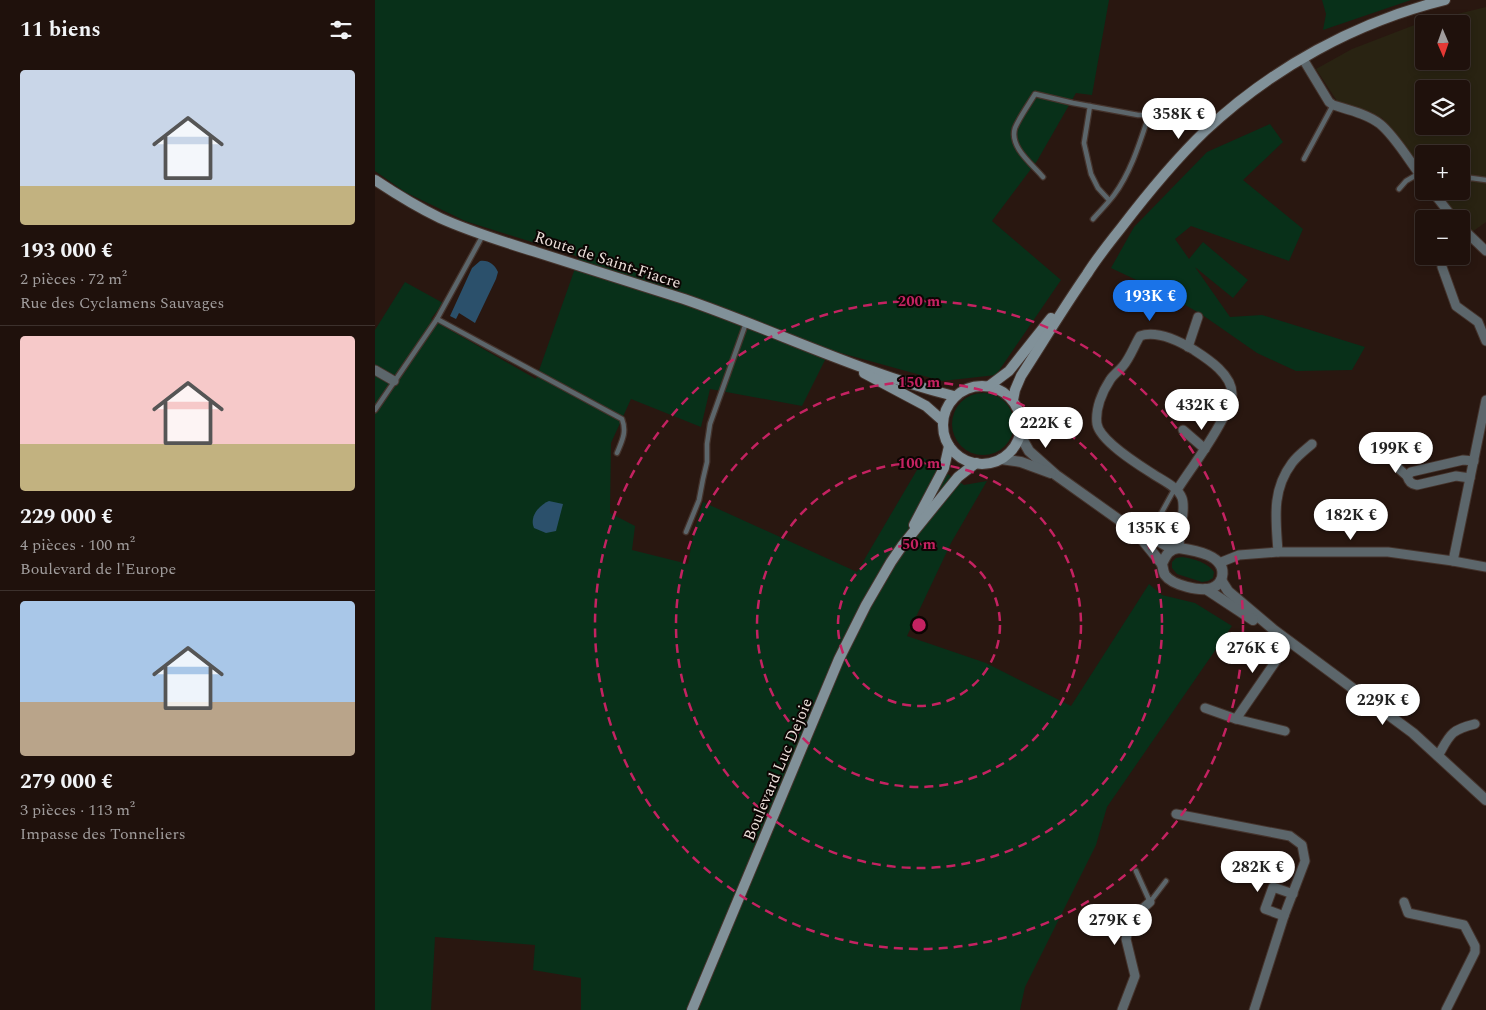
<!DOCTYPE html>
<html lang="fr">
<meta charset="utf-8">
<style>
body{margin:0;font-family:Spectral,serif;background:#271a15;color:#f1f3f6;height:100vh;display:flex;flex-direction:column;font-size:19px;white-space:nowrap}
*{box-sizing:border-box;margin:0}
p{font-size:16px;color:#a19d9d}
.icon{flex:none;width:28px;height:28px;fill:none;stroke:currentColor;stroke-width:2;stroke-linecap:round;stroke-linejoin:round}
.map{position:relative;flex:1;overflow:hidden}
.sheet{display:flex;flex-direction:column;background:#1f110c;width:375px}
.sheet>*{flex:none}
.needle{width:32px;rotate:178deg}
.buttons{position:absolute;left:1040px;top:15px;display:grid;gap:10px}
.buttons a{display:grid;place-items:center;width:55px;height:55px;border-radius:5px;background:#1f110c;box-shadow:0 2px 8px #0003,0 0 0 1px #3c312d;font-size:25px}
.price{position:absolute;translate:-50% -42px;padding:0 11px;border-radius:18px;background:#fff;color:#222;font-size:16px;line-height:32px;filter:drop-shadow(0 1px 2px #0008)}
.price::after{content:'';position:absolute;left:50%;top:30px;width:15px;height:11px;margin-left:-8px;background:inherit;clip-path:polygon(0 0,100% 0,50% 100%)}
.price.on{background:#1a73e8;color:#fff}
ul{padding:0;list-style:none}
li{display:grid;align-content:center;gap:10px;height:265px;padding:0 20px}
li+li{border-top:1px solid #3c312d}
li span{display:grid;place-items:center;height:155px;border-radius:5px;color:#555}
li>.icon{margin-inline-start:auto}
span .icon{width:90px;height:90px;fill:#fffc;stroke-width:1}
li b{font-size:21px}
h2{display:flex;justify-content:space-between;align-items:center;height:60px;padding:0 20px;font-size:21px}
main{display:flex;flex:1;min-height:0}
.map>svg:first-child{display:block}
.education{fill:#292312;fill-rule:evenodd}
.green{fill:#083019}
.water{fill:#2b506b}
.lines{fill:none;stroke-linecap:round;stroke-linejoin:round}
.service-casing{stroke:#44332c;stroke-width:7}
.minor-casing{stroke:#44332c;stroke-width:11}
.tertiary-casing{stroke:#44332c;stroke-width:12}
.secondary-casing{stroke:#44332c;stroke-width:12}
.service{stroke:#5c666b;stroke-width:4.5}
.minor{stroke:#5c666b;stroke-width:9}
.tertiary{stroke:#5c666b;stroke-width:10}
.secondary{stroke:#819199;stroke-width:10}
.ring{fill:none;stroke:#c42261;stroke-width:2.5;stroke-dasharray:9 6}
.labels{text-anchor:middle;stroke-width:4;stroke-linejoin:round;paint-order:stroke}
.street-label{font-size:16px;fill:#ebded9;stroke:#0c0503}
.centre{fill:#c42261;stroke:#0c0503;stroke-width:2.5}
.ring-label{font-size:15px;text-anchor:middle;font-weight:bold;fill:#c42261;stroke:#0c0503;stroke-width:4;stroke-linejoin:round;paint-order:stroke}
</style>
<main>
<section class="sheet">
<h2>11 biens<svg class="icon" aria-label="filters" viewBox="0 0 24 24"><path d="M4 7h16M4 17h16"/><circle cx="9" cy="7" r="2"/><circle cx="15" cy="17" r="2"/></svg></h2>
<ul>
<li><span style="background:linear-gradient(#c9d6e8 75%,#c2b280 0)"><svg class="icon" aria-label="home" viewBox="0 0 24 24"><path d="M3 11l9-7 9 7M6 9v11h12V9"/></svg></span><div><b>193 000 €</b><p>2 pièces · 72 m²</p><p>Rue des Cyclamens Sauvages</p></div></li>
<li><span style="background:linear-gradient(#f6c9c9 70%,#c2b280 0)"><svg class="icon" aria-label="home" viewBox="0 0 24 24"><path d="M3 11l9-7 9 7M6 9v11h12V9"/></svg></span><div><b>229 000 €</b><p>4 pièces · 100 m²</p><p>Boulevard de l'Europe</p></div></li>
<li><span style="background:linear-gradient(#a9c7e8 65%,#b9a48a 0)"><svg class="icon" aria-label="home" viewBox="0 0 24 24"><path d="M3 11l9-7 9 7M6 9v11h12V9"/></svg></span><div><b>279 000 €</b><p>3 pièces · 113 m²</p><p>Impasse des Tonneliers</p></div></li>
</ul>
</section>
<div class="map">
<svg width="1111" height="1010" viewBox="0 0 1111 1010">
<rect width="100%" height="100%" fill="#291710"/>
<path class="education" d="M1111,7V222L1097,232L1072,204L1062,191H1086V154H1049V173L1007,118L962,101L941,69L977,49L1042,24ZM1049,24H1086V61H1049ZM1049,89H1086V126H1049Z"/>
<g class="green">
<path d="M0,0H734L717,95L701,93L662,161L617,221L686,280L621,375L567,381L455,350L427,406L335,389L326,427L256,399L236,443L235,513L260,526L257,550L313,564L318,536L328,502L482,572L549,458L589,485L612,481L576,543L532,636L611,663L696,706L774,584L787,595L820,603L857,626L732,807L721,845L650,987L645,1010H206V978L158,970L160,945L60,937L56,1010H0V330L30,282L68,303L56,319L161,379L204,257L90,221L30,192L0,171Z"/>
<path d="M947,0H1036L948,30L951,14Z"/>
<path d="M895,124L908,142L868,180L928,229L914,261L816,226L800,239L814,259L828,242L873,280L858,298L820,267L855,317L887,315L990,347L977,370L921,371L882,353L826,314L787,292L736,268L759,227L832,152Z"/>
<circle cx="608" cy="424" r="31"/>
<path d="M807,557C819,559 832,562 839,572L838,578L833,581L827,582L802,574L797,568V562L801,558Z"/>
</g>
<g class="water">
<path d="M105,261C114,260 119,264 123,272L121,279L100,323L84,313L81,319L75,316L97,268Z"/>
<path d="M174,501L188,504L181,531L171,533L159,528C154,517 164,505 174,501Z"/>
</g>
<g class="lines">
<defs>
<g id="service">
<path d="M715,106L709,143L716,174L723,188L734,200"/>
<path d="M929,159L958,105"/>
<path d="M668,177C657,164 634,147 640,128C644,118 654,104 660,94L698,103L763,115H774L805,113L815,117L829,130"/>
<path d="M1086,183L1096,178L1111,180"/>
<path d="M1024,189L1031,181L1043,174"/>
<path d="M1065,201L1076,191"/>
<path d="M718,219C725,211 733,203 739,195C756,172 765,142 774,115"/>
<path d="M62,319L247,419C252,432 247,441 242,453"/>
<path d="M0,410L62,319L108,235"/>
<path d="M782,521L800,488"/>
<path d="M311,532L324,500L328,479L332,462V444L335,424L371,323"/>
<path d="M761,871L775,902L791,881"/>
</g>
<g id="minor">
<path d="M928,59L954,102L958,105C974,110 992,114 1005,124C1021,137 1036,164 1049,180"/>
<path d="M1057,191L1079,219"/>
<path d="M1086,227L1111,251"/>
<path d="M1067,267L1081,306L1103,322L1111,341"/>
<path d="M813,347L823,317"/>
<path d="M0,370L19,381"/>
<path d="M808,430L830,449"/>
<path d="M1017,440L1023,468L1032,476"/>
<path d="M1095,478L1081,476L1042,485C1036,484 1034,482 1032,476L1036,472L1088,460L1099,461"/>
<path d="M802,490C818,465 836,443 849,416C852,410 857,402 857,395C858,375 833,359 819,350C804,341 782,330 765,336C759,346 755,358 748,366C744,371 738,375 735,380C727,392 720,409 722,424C725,441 764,465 778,474C787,480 803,487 807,498C811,508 804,536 804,548"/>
<path d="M903,552C901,520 896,491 917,463C922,456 930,450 937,444"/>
<path d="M1078,561L1111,400"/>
<path d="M844,563L864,555L903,552H1013L1078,561L1111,567"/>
<path d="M830,708L861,719L910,731"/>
<path d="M861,719L914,642"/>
<path d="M1063,756C1075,735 1075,730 1100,724"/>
<path d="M801,814L915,836L927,845L930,861L909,916L879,1010"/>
<path d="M1029,902L1033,913L1089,925L1100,946V952L1071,1010"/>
<path d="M909,916L890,909L898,887L918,894"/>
<path d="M747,1010L760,976L751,939L756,919L775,902"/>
</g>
<g id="tertiary">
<path d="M645,435L654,451L681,475L761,532L774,536L797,549"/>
<path d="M626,459L646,462L676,473"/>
<path d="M761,532L787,564"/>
<path d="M804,548C818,550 852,555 847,577C846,582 842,586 837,588C825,592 797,585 790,575C788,572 788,567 787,564C791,555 794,549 804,548Z"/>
<path d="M846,580L853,591L899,630L1038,733L1111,800"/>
<path d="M831,589L878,620"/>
</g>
<g id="secondary">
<path d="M0,180C21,194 42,207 65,218C96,232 129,242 161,252C210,268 260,283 309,299C399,330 486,373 579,396"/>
<path d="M489,373L551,406L568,421"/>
<circle cx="607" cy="425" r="39"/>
<path d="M614,386L634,371L676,318"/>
<path d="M638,400L640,390L646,376C668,342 689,307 712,274C722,258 734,243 746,228C772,194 799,161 830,131C897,68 981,22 1070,0"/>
<path d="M539,525L569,468L574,446"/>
<path d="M317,1010L464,659L491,605L516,562L527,546L583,477L601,463"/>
</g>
</defs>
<use href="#service" class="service-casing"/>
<use href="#minor" class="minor-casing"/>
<use href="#tertiary" class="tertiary-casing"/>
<use href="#secondary" class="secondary-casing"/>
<use href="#service" class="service"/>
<use href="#minor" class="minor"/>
<use href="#tertiary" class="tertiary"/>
<use href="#secondary" class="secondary"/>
</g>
<g class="ring">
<circle cx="544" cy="625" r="81"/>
<circle cx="544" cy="625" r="162"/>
<circle cx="544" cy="625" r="243"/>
<circle cx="544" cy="625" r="324"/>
</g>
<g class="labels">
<g class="street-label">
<text transform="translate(233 259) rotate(18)" y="6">Route de Saint-Fiacre</text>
<text transform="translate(402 769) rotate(-67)" y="6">Boulevard Luc Dejoie</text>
</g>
</g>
<circle cx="544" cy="625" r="8" class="centre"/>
<g class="ring-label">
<text x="544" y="306">200 m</text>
<text x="544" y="387">150 m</text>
<text x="544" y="468">100 m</text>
<text x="544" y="549">50 m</text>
</g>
</svg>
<div class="buttons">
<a><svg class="needle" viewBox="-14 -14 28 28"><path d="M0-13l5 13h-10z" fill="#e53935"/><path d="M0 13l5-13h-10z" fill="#a19d9d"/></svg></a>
<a><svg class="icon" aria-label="layers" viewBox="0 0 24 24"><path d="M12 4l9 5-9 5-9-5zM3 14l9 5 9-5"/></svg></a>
<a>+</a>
<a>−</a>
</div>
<b class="price" style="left:804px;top:140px">358K €</b>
<b class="price on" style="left:775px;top:322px">193K €</b>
<b class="price" style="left:827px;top:431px">432K €</b>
<b class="price" style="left:671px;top:449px">222K €</b>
<b class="price" style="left:1021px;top:474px">199K €</b>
<b class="price" style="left:976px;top:541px">182K €</b>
<b class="price" style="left:778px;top:554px">135K €</b>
<b class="price" style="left:878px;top:674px">276K €</b>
<b class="price" style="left:1008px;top:726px">229K €</b>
<b class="price" style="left:883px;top:893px">282K €</b>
<b class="price" style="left:740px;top:946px">279K €</b>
</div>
</main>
